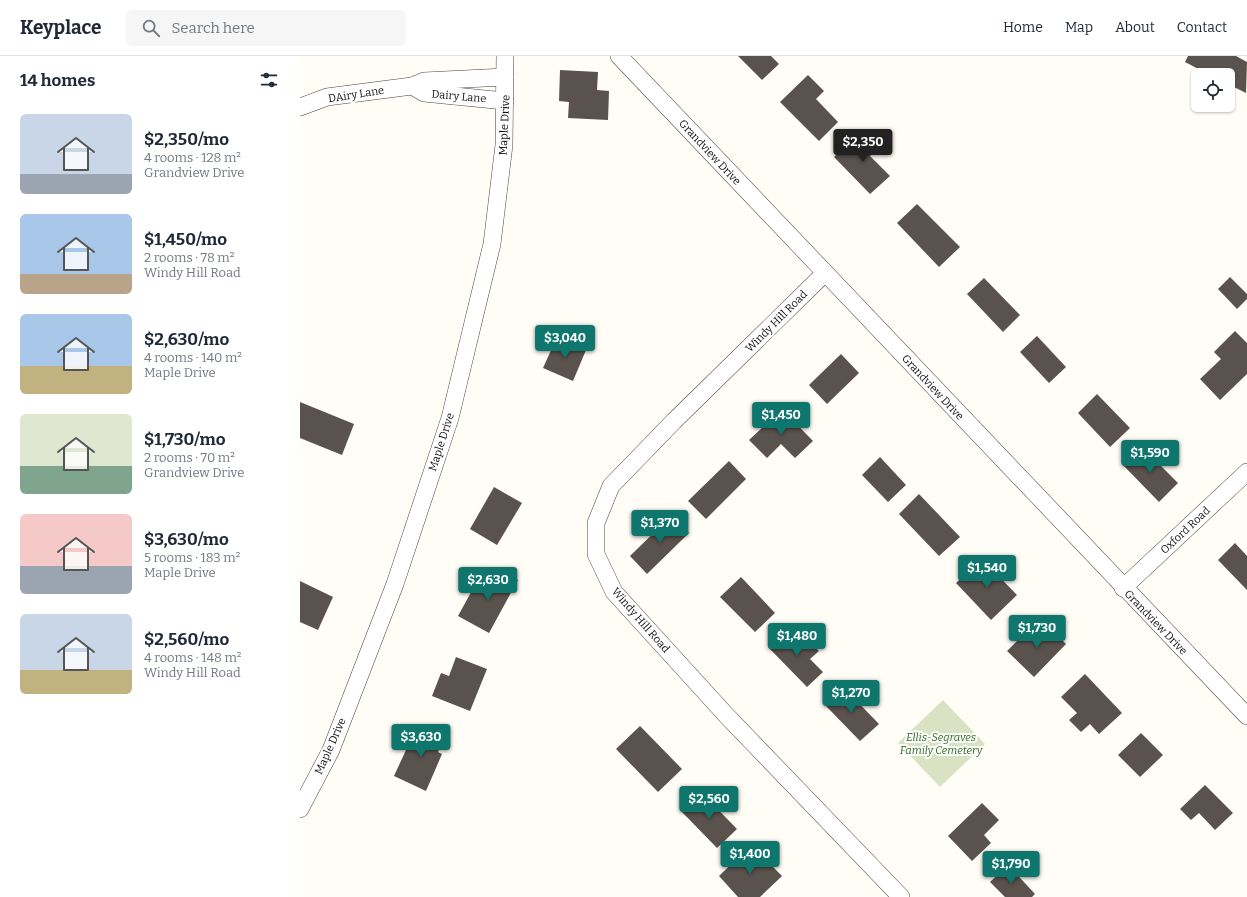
<!DOCTYPE html>
<meta charset="utf-8">
<style>
body{margin:0;font-family:Bitter,serif;background:#f6f6f7;color:#1f2937;height:100vh;display:flex;flex-direction:column;font-size:15px;white-space:nowrap}
*{box-sizing:border-box;margin:0}
p{font-size:13px;color:#747a83}
.icon{flex:none;width:22px;height:22px;fill:none;stroke:currentColor;stroke-width:2;stroke-linecap:round;stroke-linejoin:round}
.map{position:relative;flex:1;overflow:hidden}
.sheet{display:flex;flex-direction:column;background:#fff;width:300px}
.sheet>*{flex:none}
.tools{position:absolute;left:891px;top:12px;display:grid;gap:8px}
.tools a{display:grid;place-items:center;width:44px;height:44px;border-radius:6px;background:#fff;box-shadow:0 1px 3px #0004;font-size:20px}
.price{position:absolute;translate:-50% -34px;padding:0 9px;border-radius:4px;background:#0f766e;color:#fff;font-size:13px;line-height:26px;filter:drop-shadow(0 1px 2px #0008)}
.price::after{content:'';position:absolute;left:50%;top:24px;width:12px;height:9px;margin-left:-6px;background:inherit;clip-path:polygon(0 0,100% 0,50% 100%)}
.price.active{background:#222;color:#fff}
ul{padding:0;list-style:none}
li{display:flex;align-items:center;gap:12px;height:100px;padding:0 20px}
li span{display:grid;place-items:center;flex:none;width:112px;height:80px;border-radius:6px;color:#555}
li>.icon{margin-inline-start:auto}
span .icon{width:48px;height:48px;fill:#fffc;stroke-width:1}
li b{font-size:17px}
h2{display:flex;justify-content:space-between;align-items:center;height:48px;padding:0 20px;font-size:17px}
header{display:flex;align-items:center;gap:24px;box-sizing:border-box;height:56px;padding:0 20px;background:#fff;border-bottom:1px solid #e0e1e3}
header strong{font-size:19px}
nav{display:flex;gap:22px;margin-inline-start:auto;font-size:14px}
.search{width:280px;height:36px;background:#f6f6f7;display:flex;align-items:center;gap:10px;box-sizing:border-box;padding:0 14px;border-radius:6px;color:#747a83;font-size:15px}
main{display:flex;flex:1;min-height:0}
.map>svg:first-child{display:block}
.cemetery{fill:#d9e3c4}
.building{fill:#5a524d}
.lines{fill:none;stroke-linecap:round;stroke-linejoin:round}
.street-casing{stroke:#444;stroke-width:18}
.street{stroke:#fff;stroke-width:17}
.labels{text-anchor:middle;stroke-width:4;stroke-linejoin:round;paint-order:stroke}
.street-label{font-size:11px;fill:#111;stroke:#fff}
.park-label{font-size:11px;font-style:italic;fill:#2f6b1f;stroke:#fff}
</style>
<header>
<strong>Keyplace</strong>
<div class="search"><svg class="icon" aria-label="search" viewBox="0 0 24 24"><circle cx="10" cy="10" r="6"/><path d="M15 15l6 6"/></svg>Search here</div>
<nav><a>Home</a><a>Map</a><a>About</a><a>Contact</a></nav>
</header>
<main>
<section class="sheet">
<h2>14 homes<svg class="icon" aria-label="filters" viewBox="0 0 24 24"><path d="M4 7h16M4 17h16"/><circle cx="9" cy="7" r="2"/><circle cx="15" cy="17" r="2"/></svg></h2>
<ul>
<li><span style="background:linear-gradient(#c9d6e8 75%,#9aa5b1 0)"><svg class="icon" aria-label="home" viewBox="0 0 24 24"><path d="M3 11l9-7 9 7M6 9v11h12V9"/></svg></span><div><b>$2,350/mo</b><p>4 rooms · 128 m²</p><p>Grandview Drive</p></div></li>
<li><span style="background:linear-gradient(#a9c7e8 75%,#b9a48a 0)"><svg class="icon" aria-label="home" viewBox="0 0 24 24"><path d="M3 11l9-7 9 7M6 9v11h12V9"/></svg></span><div><b>$1,450/mo</b><p>2 rooms · 78 m²</p><p>Windy Hill Road</p></div></li>
<li><span style="background:linear-gradient(#a9c7e8 65%,#c2b280 0)"><svg class="icon" aria-label="home" viewBox="0 0 24 24"><path d="M3 11l9-7 9 7M6 9v11h12V9"/></svg></span><div><b>$2,630/mo</b><p>4 rooms · 140 m²</p><p>Maple Drive</p></div></li>
<li><span style="background:linear-gradient(#dfe7d0 65%,#7fa58c 0)"><svg class="icon" aria-label="home" viewBox="0 0 24 24"><path d="M3 11l9-7 9 7M6 9v11h12V9"/></svg></span><div><b>$1,730/mo</b><p>2 rooms · 70 m²</p><p>Grandview Drive</p></div></li>
<li><span style="background:linear-gradient(#f6c9c9 65%,#9aa5b1 0)"><svg class="icon" aria-label="home" viewBox="0 0 24 24"><path d="M3 11l9-7 9 7M6 9v11h12V9"/></svg></span><div><b>$3,630/mo</b><p>5 rooms · 183 m²</p><p>Maple Drive</p></div></li>
<li><span style="background:linear-gradient(#c9d6e8 70%,#c2b280 0)"><svg class="icon" aria-label="home" viewBox="0 0 24 24"><path d="M3 11l9-7 9 7M6 9v11h12V9"/></svg></span><div><b>$2,560/mo</b><p>4 rooms · 148 m²</p><p>Windy Hill Road</p></div></li>
</ul>
</section>
<div class="map">
<svg width="947" height="841" viewBox="0 0 947 841">
<rect width="100%" height="100%" fill="#fffdf5"/>
<path class="cemetery" d="M643,644L685,688L640,731L598,687Z"/>
<g class="building">
<path d="M438,0H471L479,8L462,24Z"/>
<path d="M888,0H936L947,6L946,37L928,28V19H910L885,6Z"/>
<path d="M260,14L298,16L297,34L309,35L308,64L268,62L269,46L259,45Z"/>
<path d="M508,19L524,35L516,43L538,66L519,85L480,46Z"/>
<path d="M562,75L579,92L570,100L590,120L570,138L534,101Z"/>
<path d="M617,148L660,191L639,211L597,167Z"/>
<path d="M930,221L947,238V243L937,253L918,233Z"/>
<path d="M684,222L720,259L703,276L667,238Z"/>
<path d="M935,275L947,287V318L920,344L900,323L921,303L914,296Z"/>
<path d="M737,280L766,311L749,327L720,296Z"/>
<path d="M257,281L286,294L273,325L243,312Z"/>
<path d="M541,298L559,317L527,348L509,329Z"/>
<path d="M797,338L830,372L810,391L778,357Z"/>
<path d="M0,346L54,368L42,399L0,382Z"/>
<path d="M482,353L513,385L495,402L481,388L467,402L449,384Z"/>
<path d="M841,390L878,427L859,446L822,408Z"/>
<path d="M580,401L606,429L588,446L562,419Z"/>
<path d="M429,405L446,423L406,463L388,445Z"/>
<path d="M194,431L222,447L197,489L170,473Z"/>
<path d="M619,438L660,481L639,500L599,458Z"/>
<path d="M372,459L389,477L347,518L330,500Z"/>
<path d="M935,487L947,500V534L918,504Z"/>
<path d="M682,503L717,539L691,564L656,527Z"/>
<path d="M200,515L218,524L189,577L158,560L181,518L194,526Z"/>
<path d="M441,521L475,557L455,576L420,541Z"/>
<path d="M0,525L33,541L18,574L0,566Z"/>
<path d="M744,566L766,588L734,621L707,595L730,572L734,576Z"/>
<path d="M485,575L498,588L505,581L519,595L510,603L523,616L507,631L468,591Z"/>
<path d="M156,601L187,613L170,655L132,640L141,617L149,620Z"/>
<path d="M785,618L822,657L799,678L790,668L781,676L769,664L777,657L761,641Z"/>
<path d="M542,630L579,668L560,685L524,648Z"/>
<path d="M118,668L145,680L138,696L142,698L126,735L94,720Z"/>
<path d="M340,670L382,713L358,736L316,693Z"/>
<path d="M841,677L863,699L840,721L818,699Z"/>
<path d="M905,729L933,757L915,774L899,757L891,764L880,753Z"/>
<path d="M401,736L437,773L417,792L381,755Z"/>
<path d="M682,747L699,764L684,779L691,787L672,805L648,780Z"/>
<path d="M451,789L482,820L460,841H438L419,820Z"/>
<path d="M708,809L735,838L732,841H705L690,826Z"/>
</g>
<g class="lines">
<defs>
<g id="street">
<path d="M319,0L947,660"/>
<path d="M112,30L124,37L205,45"/>
<path d="M0,51L27,41L112,30L124,25L205,21"/>
<path d="M525,217L374,365L311,430L296,467V498L314,536L426,659L601,841"/>
<path d="M823,532L947,416"/>
<path d="M0,753L31,694L95,528L150,362L192,188L204,89L205,0"/>
</g>
</defs>
<use href="#street" class="street-casing"/>
<use href="#street" class="street"/>
</g>
<g class="labels">
<g class="street-label">
<text transform="translate(56 38) rotate(-9)" y="4">DAiry Lane</text>
<text transform="translate(159 40) rotate(5)" y="4">Dairy Lane</text>
<text transform="translate(204 69) rotate(-87)" y="4">Maple Drive</text>
<text transform="translate(410 96) rotate(47)" y="4">Grandview Drive</text>
<text transform="translate(476 265) rotate(-45)" y="4">Windy Hill Road</text>
<text transform="translate(633 331) rotate(47)" y="4">Grandview Drive</text>
<text transform="translate(141 386) rotate(-72)" y="4">Maple Drive</text>
<text transform="translate(885 474) rotate(-43)" y="4">Oxford Road</text>
<text transform="translate(341 564) rotate(49)" y="4">Windy Hill Road</text>
<text transform="translate(856 566) rotate(46)" y="4">Grandview Drive</text>
<text transform="translate(30 690) rotate(-66)" y="4">Maple Drive</text>
</g>
<g class="park-label">
<text x="641" y="685">Ellis-Segraves<tspan x="641" dy="13">Family Cemetery</tspan></text>
</g>
</g>
</svg>
<div class="tools">
<a><svg class="icon" aria-label="locate" viewBox="0 0 24 24"><circle cx="12" cy="12" r="6"/><path d="M12 2v4M12 18v4M2 12h4M18 12h4"/></svg></a>
</div>
<b class="price active" style="left:563px;top:107px">$2,350</b>
<b class="price" style="left:265px;top:303px">$3,040</b>
<b class="price" style="left:481px;top:380px">$1,450</b>
<b class="price" style="left:850px;top:418px">$1,590</b>
<b class="price" style="left:360px;top:488px">$1,370</b>
<b class="price" style="left:687px;top:533px">$1,540</b>
<b class="price" style="left:188px;top:545px">$2,630</b>
<b class="price" style="left:737px;top:593px">$1,730</b>
<b class="price" style="left:497px;top:601px">$1,480</b>
<b class="price" style="left:551px;top:658px">$1,270</b>
<b class="price" style="left:121px;top:702px">$3,630</b>
<b class="price" style="left:409px;top:764px">$2,560</b>
<b class="price" style="left:450px;top:819px">$1,400</b>
<b class="price" style="left:711px;top:829px">$1,790</b>
</div>
</main>
